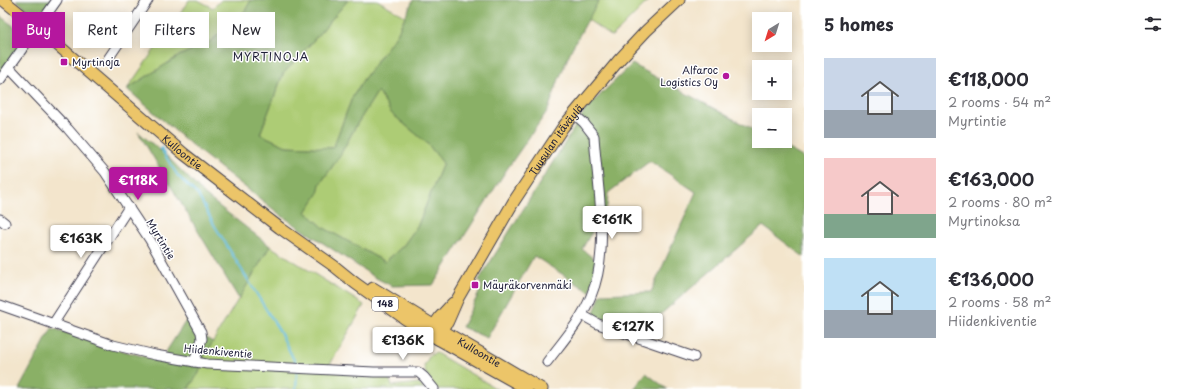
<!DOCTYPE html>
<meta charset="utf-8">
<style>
body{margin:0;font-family:"Playpen Sans",sans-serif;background:#f7f7f7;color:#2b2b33;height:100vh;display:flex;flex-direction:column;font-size:15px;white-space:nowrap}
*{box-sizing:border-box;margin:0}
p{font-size:13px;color:#7c7c81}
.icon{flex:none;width:22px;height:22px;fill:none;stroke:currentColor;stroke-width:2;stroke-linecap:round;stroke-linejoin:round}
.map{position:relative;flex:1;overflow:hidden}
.side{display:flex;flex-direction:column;background:#fff;width:380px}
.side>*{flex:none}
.hud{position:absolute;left:12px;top:12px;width:380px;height:36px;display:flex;gap:8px}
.needle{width:26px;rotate:218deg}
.buttons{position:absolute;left:752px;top:12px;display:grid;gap:8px}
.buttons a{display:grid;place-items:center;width:40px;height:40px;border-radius:0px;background:#fff;box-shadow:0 2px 10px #0003;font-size:20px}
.price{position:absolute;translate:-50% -34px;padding:0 9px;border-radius:4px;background:#fff;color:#222;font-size:13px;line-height:26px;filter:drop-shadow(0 1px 2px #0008)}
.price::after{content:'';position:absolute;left:50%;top:24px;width:12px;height:9px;margin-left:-6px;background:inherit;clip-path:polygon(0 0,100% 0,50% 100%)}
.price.active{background:#b5179e;color:#fff}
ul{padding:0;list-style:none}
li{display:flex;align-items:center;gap:12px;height:100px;padding:0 20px}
li span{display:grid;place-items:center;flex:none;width:112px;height:80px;border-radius:0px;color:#555}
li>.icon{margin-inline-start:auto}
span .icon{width:48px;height:48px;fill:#fffc;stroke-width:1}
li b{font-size:17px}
h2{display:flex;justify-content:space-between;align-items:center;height:48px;padding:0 20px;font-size:17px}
.pill{padding:0 14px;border-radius:0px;background:#fff;box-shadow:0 2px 10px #0003;font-size:14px;line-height:36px}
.pill.active{background:#b5179e;color:#fff}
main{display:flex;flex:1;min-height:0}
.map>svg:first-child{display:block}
.green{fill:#adcc74;stroke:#687758}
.forest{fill:#8ab066;stroke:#566950;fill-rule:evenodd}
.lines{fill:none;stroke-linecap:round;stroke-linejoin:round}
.stream{stroke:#61bcdf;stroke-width:2}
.minor-casing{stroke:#413f51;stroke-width:11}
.major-casing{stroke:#413f51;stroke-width:13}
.minor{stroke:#fff;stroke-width:9}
.major{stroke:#ecc569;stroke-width:11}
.poi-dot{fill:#b5179e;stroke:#fff;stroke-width:1.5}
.labels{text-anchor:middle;stroke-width:3;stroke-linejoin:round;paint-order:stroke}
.shield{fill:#fff;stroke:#646476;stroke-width:1}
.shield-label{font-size:9px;font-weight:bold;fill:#22223b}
.poi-label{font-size:10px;fill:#22223b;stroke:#fff;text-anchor:start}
.street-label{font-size:10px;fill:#22223b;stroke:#fff}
.neighbourhood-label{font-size:11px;letter-spacing:1px;fill:#22223b;stroke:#fff}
</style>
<main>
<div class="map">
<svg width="804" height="389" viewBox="0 0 804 389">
<rect width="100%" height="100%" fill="#fff"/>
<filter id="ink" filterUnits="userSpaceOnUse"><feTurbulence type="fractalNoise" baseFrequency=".025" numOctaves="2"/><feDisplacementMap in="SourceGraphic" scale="8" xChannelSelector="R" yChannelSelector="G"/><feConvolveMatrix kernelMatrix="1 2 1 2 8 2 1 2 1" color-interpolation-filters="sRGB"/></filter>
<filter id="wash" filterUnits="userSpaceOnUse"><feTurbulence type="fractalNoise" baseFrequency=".012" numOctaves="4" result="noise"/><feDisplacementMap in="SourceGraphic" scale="16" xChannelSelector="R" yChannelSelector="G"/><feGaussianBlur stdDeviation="0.9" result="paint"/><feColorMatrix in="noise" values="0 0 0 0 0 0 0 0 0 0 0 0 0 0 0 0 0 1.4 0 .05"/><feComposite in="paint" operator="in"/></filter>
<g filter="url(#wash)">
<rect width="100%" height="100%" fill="#f3e5cc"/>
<g class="green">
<path d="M189,0H198L213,8L221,0H251L245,11L211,41L179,56L127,89Z"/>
<path d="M348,0H377L405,16L397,34L363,80L352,98L333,148L286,146L260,134L283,74L313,41Z"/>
<path d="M599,0H649L612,37L587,19Z"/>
<path d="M378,91L391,113L427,143L443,163L418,225L403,246L385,262L324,228L306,212L318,194L320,184L339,157L357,124Z"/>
<path d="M270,246L364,305L328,368L387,372L392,386L419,383L424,389H188L199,373L201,364L206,363L203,358Z"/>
<path d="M436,353L497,389H437L426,374L424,366L430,355Z"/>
</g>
<g class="forest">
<path d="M16,0H57L39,19Z"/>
<path d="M251,0H348L313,41L283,74L260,134L286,146L333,148L352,98L363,80L397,34L413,0H599L571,50L559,79L548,110L507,169L433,285L392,286L376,278L282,216L195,148L127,89L179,56L211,41L245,11ZM378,91L391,113L427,143L443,163L418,225L403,246L385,262L324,228L306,212L318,194L320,184L339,157L357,124Z"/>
<path d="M0,16L28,37L0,75Z"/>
<path d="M632,64L759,133V141H774L804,158V257L763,226L639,333L593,315L601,294L651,292L696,192L650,161L608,193L607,206L582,249L599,263L590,292L534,256L487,338L462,327L482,287L479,280L586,109Z"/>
<path d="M138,132L166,155L206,196L270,246L239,299Z"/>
<path d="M189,316L199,334L213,342L203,358L199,373L188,389H19L52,328L117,349L160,361Z"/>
<path d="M646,373L667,389H634Z"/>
</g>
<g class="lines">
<g class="stream">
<path d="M162,148L161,149L178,176L198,195L213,223L280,332L296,364"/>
<path d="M296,389L297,371"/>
</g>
</g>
</g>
<g filter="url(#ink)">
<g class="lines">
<defs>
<g id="minor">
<path d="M108,59L148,0"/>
<path d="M10,68L68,129L105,172L150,240L201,332L202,339L194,362"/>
<path d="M0,80L57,0"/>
<path d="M0,219L5,223"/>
<path d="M0,305L113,345L155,355L207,364L374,372H418L424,377L434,389"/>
<path d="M582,315L598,324L694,357"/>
<path d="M53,324L129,207"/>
<path d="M547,362C563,341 581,321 591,296C611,249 597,186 594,136L584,123L574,114"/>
</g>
<g id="major">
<path id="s1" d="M3,0L38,28L184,154L280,228L334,266L355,283L404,318L429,334L527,389"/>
<path id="s2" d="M373,288L433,325L542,389"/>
<path d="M430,331L440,317L453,303"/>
<path id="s3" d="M438,339L448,321L458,298L514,201L563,127L619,60L646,31L679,0"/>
</g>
</defs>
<use href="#minor" class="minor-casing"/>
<use href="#major" class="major-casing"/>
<use href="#minor" class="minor"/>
<use href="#major" class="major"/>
</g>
</g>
<g class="poi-dot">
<rect x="60" y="58" width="8" height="8" rx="2"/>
<circle cx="726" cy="76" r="4"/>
<rect x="471" y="281" width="8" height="8" rx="2"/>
</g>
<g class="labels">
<rect class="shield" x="372" y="297" width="26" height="14" rx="3"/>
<g class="shield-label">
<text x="385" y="307">148</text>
</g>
<g class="poi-label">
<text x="72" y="66">Myrtinoja</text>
<text x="718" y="74" text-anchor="end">Alfaroc<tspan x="718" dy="12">Logistics Oy</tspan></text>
<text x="483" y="289">Mäyräkorvenmäki</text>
</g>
<g class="street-label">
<text dy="4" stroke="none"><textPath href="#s3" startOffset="232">Tuusulan itäväylä</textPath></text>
<text dy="4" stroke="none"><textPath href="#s1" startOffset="235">Kulloontie</textPath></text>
<text transform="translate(161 239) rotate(59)" y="4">Myrtintie</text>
<text transform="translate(218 351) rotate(5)" y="4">Hiidenkiventie</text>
<text dy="4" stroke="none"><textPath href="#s2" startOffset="124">Kulloontie</textPath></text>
</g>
<g class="neighbourhood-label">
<text x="271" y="61">MYRTINOJA</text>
</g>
</g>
</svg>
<div class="buttons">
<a><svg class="needle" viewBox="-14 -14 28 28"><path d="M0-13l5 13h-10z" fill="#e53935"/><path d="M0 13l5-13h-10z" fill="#7c7c81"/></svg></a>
<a>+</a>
<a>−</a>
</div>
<b class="price active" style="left:138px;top:201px">€118K</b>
<b class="price" style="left:612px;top:240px">€161K</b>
<b class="price" style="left:81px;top:259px">€163K</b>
<b class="price" style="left:633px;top:347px">€127K</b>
<b class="price" style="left:403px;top:361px">€136K</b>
<div class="hud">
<a class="pill active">Buy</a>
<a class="pill">Rent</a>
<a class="pill">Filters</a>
<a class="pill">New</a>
</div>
</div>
<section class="side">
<h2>5 homes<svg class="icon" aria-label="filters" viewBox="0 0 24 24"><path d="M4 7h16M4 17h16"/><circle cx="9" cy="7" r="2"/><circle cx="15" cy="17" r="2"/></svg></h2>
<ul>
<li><span style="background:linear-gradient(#c9d6e8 65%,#9aa5b1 0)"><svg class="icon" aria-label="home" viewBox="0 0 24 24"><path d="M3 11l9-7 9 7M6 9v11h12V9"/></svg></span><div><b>€118,000</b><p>2 rooms · 54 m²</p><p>Myrtintie</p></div></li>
<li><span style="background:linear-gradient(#f6c9c9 70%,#7fa58c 0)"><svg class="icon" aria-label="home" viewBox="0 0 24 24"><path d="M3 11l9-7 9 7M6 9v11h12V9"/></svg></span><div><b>€163,000</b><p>2 rooms · 80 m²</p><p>Myrtinoksa</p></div></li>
<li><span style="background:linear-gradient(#bfe0f5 65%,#9aa5b1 0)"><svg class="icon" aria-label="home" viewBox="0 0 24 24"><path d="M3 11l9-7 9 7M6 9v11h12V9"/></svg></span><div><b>€136,000</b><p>2 rooms · 58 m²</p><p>Hiidenkiventie</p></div></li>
</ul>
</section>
</main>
